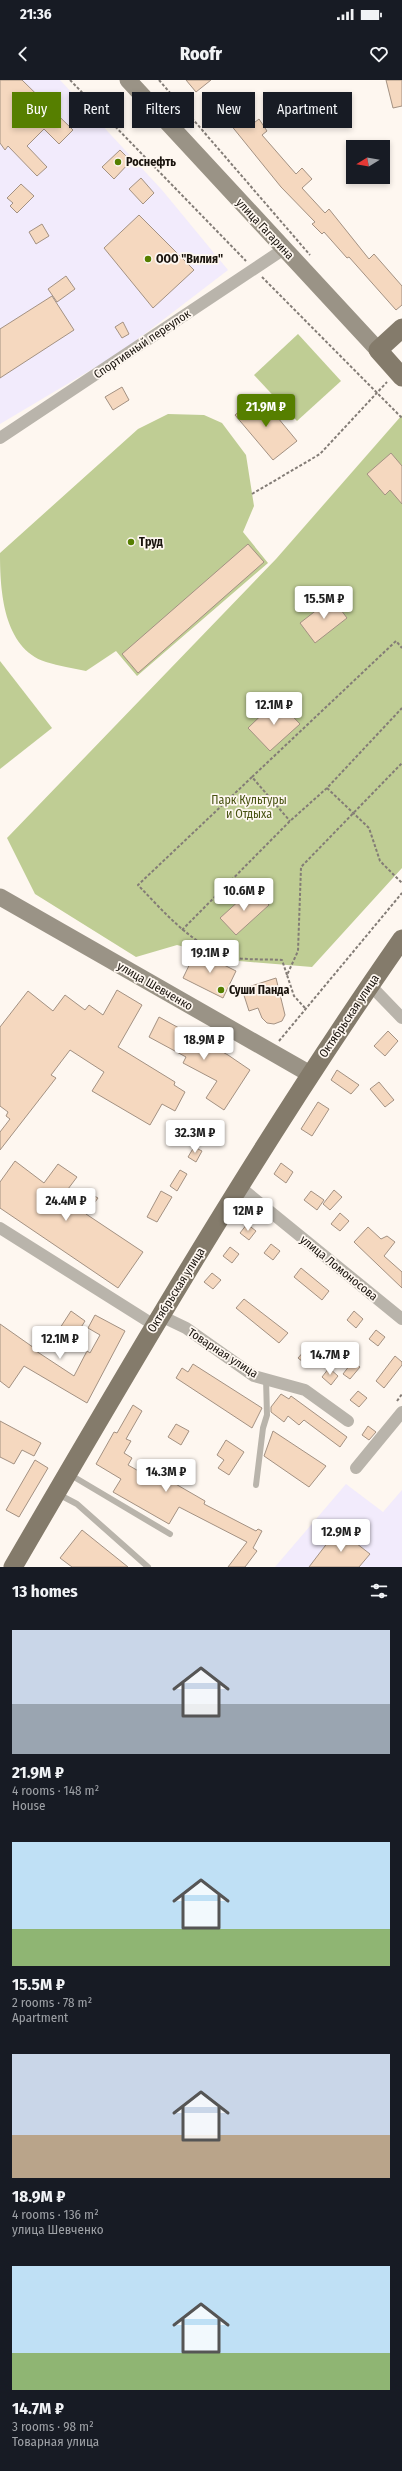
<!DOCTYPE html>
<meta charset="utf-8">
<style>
body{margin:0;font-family:"Fira Sans Condensed",sans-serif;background:#242831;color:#f1f3f6;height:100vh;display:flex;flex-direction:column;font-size:15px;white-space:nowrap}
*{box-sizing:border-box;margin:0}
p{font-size:13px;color:#9ea1a6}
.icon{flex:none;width:22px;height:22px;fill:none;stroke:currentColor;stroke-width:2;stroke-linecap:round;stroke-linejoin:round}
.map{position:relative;height:1487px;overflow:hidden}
.panel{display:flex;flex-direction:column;background:#171b24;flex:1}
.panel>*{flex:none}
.banner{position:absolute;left:12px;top:12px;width:378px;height:36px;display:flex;gap:8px}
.needle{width:26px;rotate:259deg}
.fabs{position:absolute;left:346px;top:60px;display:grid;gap:8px}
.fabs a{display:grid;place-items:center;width:44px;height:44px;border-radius:0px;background:#171b24;box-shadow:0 2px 6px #0003;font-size:20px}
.price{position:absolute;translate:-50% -34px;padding:0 9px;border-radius:4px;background:#fff;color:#222;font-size:13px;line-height:26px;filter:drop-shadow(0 1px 2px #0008)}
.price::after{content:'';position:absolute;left:50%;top:24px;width:12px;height:9px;margin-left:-6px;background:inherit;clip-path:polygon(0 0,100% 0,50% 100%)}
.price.active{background:#567f00;color:#fff}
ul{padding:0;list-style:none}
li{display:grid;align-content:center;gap:8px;height:212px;padding:0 12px}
li span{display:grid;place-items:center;height:124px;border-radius:0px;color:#555}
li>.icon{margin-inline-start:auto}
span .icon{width:72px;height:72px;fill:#fffc;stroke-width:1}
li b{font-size:17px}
h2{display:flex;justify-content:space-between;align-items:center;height:48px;padding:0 12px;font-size:17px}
.tag{padding:0 14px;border-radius:0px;background:#171b24;box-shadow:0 2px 6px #0003;font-size:14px;line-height:36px}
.tag.active{background:#567f00;color:#fff}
.status{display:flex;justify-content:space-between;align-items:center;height:28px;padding:0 20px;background:#171b24;direction:ltr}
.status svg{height:11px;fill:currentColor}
header{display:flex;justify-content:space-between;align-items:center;height:52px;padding:0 12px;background:#171b24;font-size:18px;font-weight:800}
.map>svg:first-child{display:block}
.industrial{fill:#f2ebfc}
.green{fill:#bfcd94}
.building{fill:#f5d8bf;stroke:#a39182}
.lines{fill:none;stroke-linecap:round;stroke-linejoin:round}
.path{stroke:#837c76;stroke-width:2;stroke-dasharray:3 2;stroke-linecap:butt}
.lane{stroke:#b9b4ab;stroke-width:6}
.street{stroke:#b9b4ab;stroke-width:12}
.secondary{stroke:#9a9386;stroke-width:17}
.primary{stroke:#847b6b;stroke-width:19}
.poi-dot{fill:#567f00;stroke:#fef7f0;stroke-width:1.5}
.labels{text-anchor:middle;stroke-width:3.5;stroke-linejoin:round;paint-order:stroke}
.poi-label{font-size:12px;font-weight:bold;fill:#19130d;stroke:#fef7f0;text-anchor:start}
.street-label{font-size:12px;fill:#19130d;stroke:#fef7f0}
.park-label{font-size:12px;fill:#485312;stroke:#fef7f0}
</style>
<div class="status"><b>21:36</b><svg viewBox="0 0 49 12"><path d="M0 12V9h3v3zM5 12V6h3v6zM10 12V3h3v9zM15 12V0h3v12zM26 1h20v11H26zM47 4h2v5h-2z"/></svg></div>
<header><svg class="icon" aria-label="back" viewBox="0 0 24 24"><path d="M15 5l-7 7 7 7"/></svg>Roofr<svg class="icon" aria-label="heart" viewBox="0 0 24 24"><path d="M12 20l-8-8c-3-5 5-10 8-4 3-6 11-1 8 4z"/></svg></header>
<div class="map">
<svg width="402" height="1487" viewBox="0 0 402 1487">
<rect width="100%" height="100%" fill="#fef7f0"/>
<g class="industrial">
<path d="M0,0H60L162,110L228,190L121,272L0,344Z"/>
<path d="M346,1404L383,1432L402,1410V1487H275Z"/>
</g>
<g class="green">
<path d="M298,254L341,301L297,341L254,295Z"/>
<path d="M168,334L204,335L222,343L246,375L254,426L243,452L268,483L137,596L116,571L86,591C73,588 59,586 46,582C3,568 0,510 0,473L138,349Z"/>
<path d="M402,335V788L312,887L239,881L177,865L136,877L35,814L7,758L276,479Z"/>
<path d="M0,581L52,648L0,689Z"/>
</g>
<g class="building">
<path d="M0,0H22L73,50L59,64L44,49L27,66L47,87L37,96L8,66L5,70L0,63Z"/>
<path d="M186,0H211L196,12Z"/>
<path d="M386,0H402V26L393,28Z"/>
<path d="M224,17L250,46L259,39L267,51L262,55L296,94L302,88L312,99L302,108L325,133L329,129L369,179L374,174L402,206V225L396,230L349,177L347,178L324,152L322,154L312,144L315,142L281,107L230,44L227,47L210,29Z"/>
<path d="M120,70L131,81L114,99L102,87Z"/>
<path d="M141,98L154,113L143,124L129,109Z"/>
<path d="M21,104L34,116L17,133L10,126L13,123L7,118Z"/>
<path d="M139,135L194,190L153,228L104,168Z"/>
<path d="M42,144L49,156L36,164L29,152Z"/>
<path d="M66,196L75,209L57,222L48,209Z"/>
<path d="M52,216L74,250L0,298V249Z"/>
<path d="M123,242L129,254L122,258L115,247Z"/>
<path d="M122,307L129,320L113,330L105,317Z"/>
<path d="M259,315L297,361L273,380L235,335Z"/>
<path d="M391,373L402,386V424L390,410L385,415L367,394Z"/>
<path d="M248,464L264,482L138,593L122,574Z"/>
<path d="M332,518L347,538L315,563L300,543Z"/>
<path d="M277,620L300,644L270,671L248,648Z"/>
<path d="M253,808L269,825L236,855L220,838Z"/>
<path d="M196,871L236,891L223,918L183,898Z"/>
<path d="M276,898L285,935L282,941L274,944L267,943L262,938L258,928L249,931L242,909Z"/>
<path d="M117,910L142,925L118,967L175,1002L174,1005L185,1012L175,1031L162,1024L150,1045L92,1011L104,992L70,970L51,995L56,998L0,1070V1052L10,1039L6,1036L8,1032L0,1026V947L28,911L53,931L65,915L85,930L89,925L103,935Z"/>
<path d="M159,937L228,975L250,990L224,1030L206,1018L217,1001L183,983L186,977L149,957Z"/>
<path d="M388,951L398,961L385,976L374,966Z"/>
<path d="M337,990L359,1005L351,1014L331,1000Z"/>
<path d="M379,1002L394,1020L385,1027L370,1009Z"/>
<path d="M318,1022L329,1029L312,1056L301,1049Z"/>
<path d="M194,1067L202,1071L196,1082L188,1077Z"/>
<path d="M15,1081L44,1103L58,1084L77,1097L62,1117L78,1129L89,1113L98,1118L86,1134L143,1172L118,1208L0,1128V1102Z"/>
<path d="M281,1083L293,1092L286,1103L274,1094Z"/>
<path d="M180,1090L187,1094L177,1111L170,1106Z"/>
<path d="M334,1110L342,1117L330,1130L323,1124Z"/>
<path d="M161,1111L172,1117L157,1142L147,1137Z"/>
<path d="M311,1111L324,1120L317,1130L304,1120Z"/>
<path d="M340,1133L349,1141L340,1151L331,1144Z"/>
<path d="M247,1144L256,1151L249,1160L240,1153Z"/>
<path d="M368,1147L381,1159L387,1156L395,1162L384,1176L402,1192V1208L354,1162Z"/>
<path d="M271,1164L280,1171L273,1180L264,1173Z"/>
<path d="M230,1167L239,1174L232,1183L223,1176Z"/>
<path d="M301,1188L329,1211L322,1220L294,1197Z"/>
<path d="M212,1193L221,1200L213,1209L204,1202Z"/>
<path d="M244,1219L288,1253L279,1263L236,1228Z"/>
<path d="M71,1231L85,1241L70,1265L62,1260L67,1253L60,1248Z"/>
<path d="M354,1231L363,1239L356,1248L347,1240Z"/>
<path d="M95,1235L125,1251L87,1323L24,1286L9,1308L0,1301V1244L37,1270L36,1271L74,1296L87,1271L90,1273L100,1255L88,1248Z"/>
<path d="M376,1250L385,1257L378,1266L369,1259Z"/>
<path d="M306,1269L315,1276L307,1285L298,1278Z"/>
<path d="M395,1276L402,1282V1285L384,1308L376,1301Z"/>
<path d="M353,1281L360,1287L350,1299L343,1294Z"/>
<path d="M193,1284L262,1328L252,1348L176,1298L182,1288L188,1292Z"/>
<path d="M329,1288L338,1296L331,1305L322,1297Z"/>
<path d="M358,1311L367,1318L359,1327L350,1320Z"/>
<path d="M281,1314L289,1319L291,1316L347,1357L340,1367L304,1340L299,1345L288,1336L284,1342L271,1332V1327Z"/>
<path d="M133,1325L142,1331L126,1359L131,1361L124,1373L132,1378L128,1385L156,1401L160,1395L205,1421L204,1424L256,1451L258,1449L262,1451L253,1468L257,1471L245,1487H228L247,1462L179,1427L169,1444L113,1412L121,1399L96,1384L114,1352L117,1353Z"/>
<path d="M0,1341L41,1363L34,1376L22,1370L14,1384L0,1377Z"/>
<path d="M176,1344L189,1351L181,1365L168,1357Z"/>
<path d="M368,1346L376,1352L369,1360L362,1355Z"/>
<path d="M273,1351L326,1386L309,1407L264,1376Z"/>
<path d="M226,1360L244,1372L229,1395L218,1388L224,1380L217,1375Z"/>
<path d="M35,1380L48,1388L19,1437L6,1430Z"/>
<path d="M338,1449L370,1474L359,1487H309Z"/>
<path d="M82,1450L128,1487H72L60,1478Z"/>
</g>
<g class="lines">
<g class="path">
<path d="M70,0L246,181"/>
<path d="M159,0L310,175"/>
<path d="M262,197L402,338"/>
<path d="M252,414L320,374L387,302"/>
<path d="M252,697L396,561L402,568"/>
<path d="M327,708L369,748L380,781L402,803"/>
<path d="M182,850L290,741L327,708L402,628"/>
<path d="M287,895L282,880C267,879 251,880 236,878C196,870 165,833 138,805L252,697L290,741"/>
<path d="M305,928L294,916L287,895L298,871L301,787L402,683"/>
<path d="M279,961L402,813"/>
<path d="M397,1321L402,1314"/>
</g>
<g class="lane">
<path d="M69,1394L170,1454"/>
<path d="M256,1405L263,1348L267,1335L266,1299"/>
<path d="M58,1414L77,1424L148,1487"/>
</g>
<g class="street">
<path d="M0,358L284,169"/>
<path d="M370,905L402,938"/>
<path d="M240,1107L402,1239"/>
<path d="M0,1148L154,1245"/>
<path d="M161,1236L186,1248L254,1296L305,1310L348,1341"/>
<path d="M356,1388L402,1332"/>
</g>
<g class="secondary">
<path d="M128,0L378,270"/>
<path d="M0,817L310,994"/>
</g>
<g class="primary">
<path d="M402,248L378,270L402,297"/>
<path d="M13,1487C137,1274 261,1061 402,859"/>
</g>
</g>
<g class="poi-dot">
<circle cx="118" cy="82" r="4"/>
<circle cx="148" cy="179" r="4"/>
<circle cx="131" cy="462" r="4"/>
<circle cx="221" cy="910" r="4"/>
</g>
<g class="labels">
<g class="poi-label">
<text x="126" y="86">Роснефть</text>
<text x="156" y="183">ООО "Вилия"</text>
<text x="139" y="466">Труд</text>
<text x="229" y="914">Суши Панда</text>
</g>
<g class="street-label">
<text transform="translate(265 149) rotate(47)" y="4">улица Гагарина</text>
<text transform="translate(142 264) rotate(-34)" y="4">Спортивный переулок</text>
<text transform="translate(155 906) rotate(30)" y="4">улица Шевченко</text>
<text transform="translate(349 936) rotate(-56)" y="4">Октябрьская улица</text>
<text transform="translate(339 1188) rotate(39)" y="4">улица Ломоносова</text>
<text transform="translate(176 1210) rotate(-58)" y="4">Октябрьская улица</text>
<text transform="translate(223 1273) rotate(33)" y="4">Товарная улица</text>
</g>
<g class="park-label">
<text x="249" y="724">Парк Культуры<tspan x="249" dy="14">и Отдыха</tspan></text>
</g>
</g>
</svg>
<div class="fabs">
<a><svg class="needle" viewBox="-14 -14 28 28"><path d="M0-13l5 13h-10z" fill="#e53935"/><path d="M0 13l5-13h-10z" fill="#9ea1a6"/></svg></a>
</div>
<b class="price active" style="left:266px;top:348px">21.9M ₽</b>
<b class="price" style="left:324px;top:540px">15.5M ₽</b>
<b class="price" style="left:274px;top:646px">12.1M ₽</b>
<b class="price" style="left:244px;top:832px">10.6M ₽</b>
<b class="price" style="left:210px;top:894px">19.1M ₽</b>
<b class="price" style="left:204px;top:981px">18.9M ₽</b>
<b class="price" style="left:195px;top:1074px">32.3M ₽</b>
<b class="price" style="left:66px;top:1142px">24.4M ₽</b>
<b class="price" style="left:248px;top:1152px">12M ₽</b>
<b class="price" style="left:60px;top:1280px">12.1M ₽</b>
<b class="price" style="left:330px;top:1296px">14.7M ₽</b>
<b class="price" style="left:166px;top:1413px">14.3M ₽</b>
<b class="price" style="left:341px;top:1473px">12.9M ₽</b>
<div class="banner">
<a class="tag active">Buy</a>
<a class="tag">Rent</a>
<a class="tag">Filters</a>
<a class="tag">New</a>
<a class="tag">Apartment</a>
</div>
</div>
<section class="panel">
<h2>13 homes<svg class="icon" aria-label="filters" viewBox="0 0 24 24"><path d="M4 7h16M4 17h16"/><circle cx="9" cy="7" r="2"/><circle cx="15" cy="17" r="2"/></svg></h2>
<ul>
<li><span style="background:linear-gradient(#c9d6e8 60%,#9aa5b1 0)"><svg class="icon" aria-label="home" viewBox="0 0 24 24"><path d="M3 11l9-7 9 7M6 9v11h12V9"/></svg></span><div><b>21.9M ₽</b><p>4 rooms · 148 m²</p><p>House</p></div></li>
<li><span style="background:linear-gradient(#bfe0f5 70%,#8fb573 0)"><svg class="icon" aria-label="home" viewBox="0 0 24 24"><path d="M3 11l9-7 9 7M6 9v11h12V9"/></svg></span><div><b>15.5M ₽</b><p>2 rooms · 78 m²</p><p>Apartment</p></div></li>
<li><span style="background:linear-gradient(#c9d6e8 65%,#b9a48a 0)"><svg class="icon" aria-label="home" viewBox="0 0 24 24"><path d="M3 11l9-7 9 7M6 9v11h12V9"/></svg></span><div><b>18.9M ₽</b><p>4 rooms · 136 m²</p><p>улица Шевченко</p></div></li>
<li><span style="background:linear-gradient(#bfe0f5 70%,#8fb573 0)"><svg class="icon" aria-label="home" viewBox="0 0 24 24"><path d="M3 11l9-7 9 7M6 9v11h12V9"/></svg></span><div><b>14.7M ₽</b><p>3 rooms · 98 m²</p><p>Товарная улица</p></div></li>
</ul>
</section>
